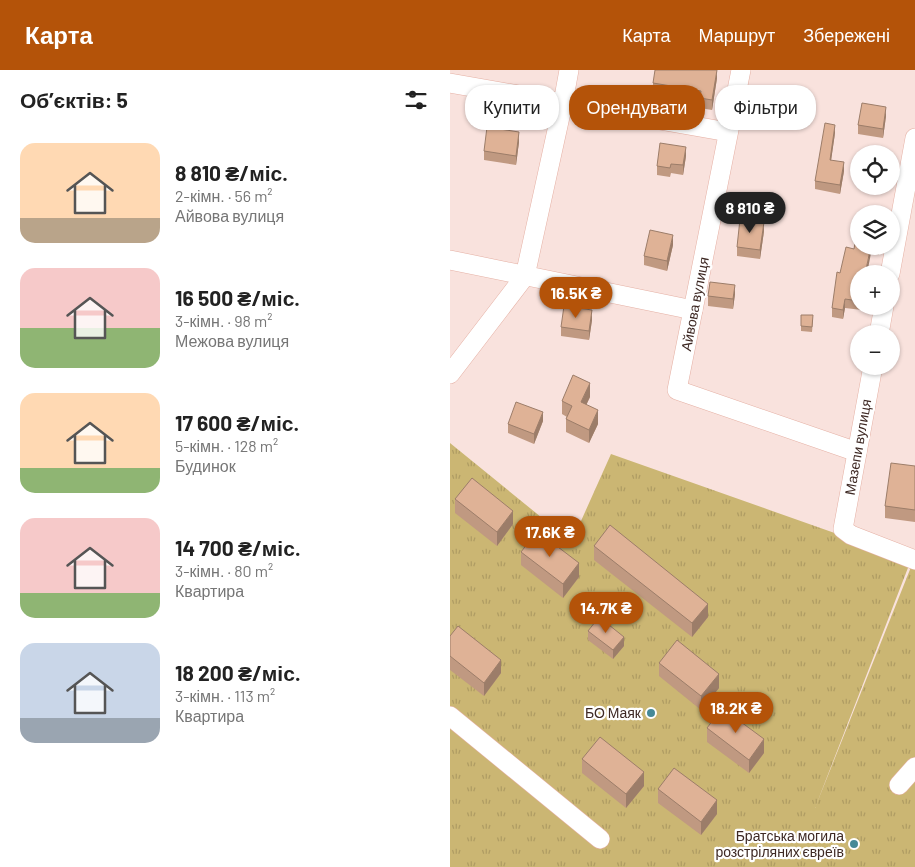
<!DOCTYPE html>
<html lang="uk">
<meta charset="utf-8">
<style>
body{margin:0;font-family:Barlow,sans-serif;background:#f6f6f6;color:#222;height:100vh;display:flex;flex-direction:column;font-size:19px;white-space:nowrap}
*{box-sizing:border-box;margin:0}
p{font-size:16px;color:#767676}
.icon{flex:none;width:28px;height:28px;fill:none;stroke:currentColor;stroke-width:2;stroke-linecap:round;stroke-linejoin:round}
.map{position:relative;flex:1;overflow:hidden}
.drawer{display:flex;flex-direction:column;background:#fff;width:450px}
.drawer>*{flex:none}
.banner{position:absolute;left:15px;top:15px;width:375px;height:45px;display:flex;gap:10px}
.tools{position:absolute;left:400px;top:75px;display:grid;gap:10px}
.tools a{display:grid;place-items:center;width:50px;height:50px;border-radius:50%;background:#fff;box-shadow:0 1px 4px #0004;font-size:25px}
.price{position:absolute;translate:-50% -42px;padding:0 11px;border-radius:18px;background:#b45309;color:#fff;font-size:16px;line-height:32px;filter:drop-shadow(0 1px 2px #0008)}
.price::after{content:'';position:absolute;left:50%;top:30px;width:15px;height:11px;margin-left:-8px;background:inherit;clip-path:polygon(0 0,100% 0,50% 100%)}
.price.current{background:#222;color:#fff}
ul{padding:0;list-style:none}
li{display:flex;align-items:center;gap:15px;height:125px;padding:0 20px}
li span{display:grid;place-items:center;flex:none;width:140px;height:100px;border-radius:15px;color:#555}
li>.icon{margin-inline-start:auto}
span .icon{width:60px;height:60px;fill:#fffc;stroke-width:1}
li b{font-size:21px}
h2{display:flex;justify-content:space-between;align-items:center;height:60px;padding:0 20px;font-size:21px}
.chip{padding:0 18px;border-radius:20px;background:#fff;box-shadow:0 1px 4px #0004;font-size:18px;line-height:45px}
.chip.current{background:#b45309;color:#fff}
header{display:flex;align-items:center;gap:30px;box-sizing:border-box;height:70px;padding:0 25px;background:#b45309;color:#fff}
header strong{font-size:24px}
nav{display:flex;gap:28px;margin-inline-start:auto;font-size:18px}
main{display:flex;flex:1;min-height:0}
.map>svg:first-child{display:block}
.grass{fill:url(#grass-tufts)}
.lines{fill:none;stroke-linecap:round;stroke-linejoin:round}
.minor-casing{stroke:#e5b0a4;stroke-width:20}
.minor{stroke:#fff;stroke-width:19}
.wall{fill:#c09981}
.shaded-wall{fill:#9c7d69}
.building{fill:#dfb296;stroke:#9c7d69}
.poi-dot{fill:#458997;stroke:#fff;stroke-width:2}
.labels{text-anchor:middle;stroke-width:4.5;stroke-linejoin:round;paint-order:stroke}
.street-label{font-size:14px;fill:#3e2924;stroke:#fff}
.poi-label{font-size:14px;fill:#3e2924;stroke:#fff;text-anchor:end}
</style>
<header>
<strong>Карта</strong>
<nav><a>Карта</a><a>Маршрут</a><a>Збережені</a></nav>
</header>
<main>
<section class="drawer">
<h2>Об’єктів: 5<svg class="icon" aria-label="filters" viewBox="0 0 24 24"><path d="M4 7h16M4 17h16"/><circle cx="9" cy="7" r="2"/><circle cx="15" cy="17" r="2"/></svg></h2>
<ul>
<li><span style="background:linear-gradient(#ffd9b3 75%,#b9a48a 0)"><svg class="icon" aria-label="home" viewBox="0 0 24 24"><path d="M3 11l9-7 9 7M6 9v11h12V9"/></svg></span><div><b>8 810 ₴/міс.</b><p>2-кімн. · 56 m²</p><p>Айвова вулиця</p></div></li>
<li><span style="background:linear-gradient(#f6c9c9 60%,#8fb573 0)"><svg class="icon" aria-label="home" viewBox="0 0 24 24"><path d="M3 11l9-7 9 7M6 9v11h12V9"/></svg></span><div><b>16 500 ₴/міс.</b><p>3-кімн. · 98 m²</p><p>Межова вулиця</p></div></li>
<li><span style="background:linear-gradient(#ffd9b3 75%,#8fb573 0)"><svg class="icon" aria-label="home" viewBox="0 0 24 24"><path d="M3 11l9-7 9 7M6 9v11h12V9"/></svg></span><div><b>17 600 ₴/міс.</b><p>5-кімн. · 128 m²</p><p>Будинок</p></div></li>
<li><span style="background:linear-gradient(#f6c9c9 75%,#8fb573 0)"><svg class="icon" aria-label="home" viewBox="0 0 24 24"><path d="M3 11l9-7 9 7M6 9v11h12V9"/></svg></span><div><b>14 700 ₴/міс.</b><p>3-кімн. · 80 m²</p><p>Квартира</p></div></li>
<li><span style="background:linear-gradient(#c9d6e8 75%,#9aa5b1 0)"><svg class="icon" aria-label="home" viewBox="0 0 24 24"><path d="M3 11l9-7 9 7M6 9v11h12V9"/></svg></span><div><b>18 200 ₴/міс.</b><p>3-кімн. · 113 m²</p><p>Квартира</p></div></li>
</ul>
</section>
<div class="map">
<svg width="465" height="797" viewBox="0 0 465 797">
<defs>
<pattern id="grass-tufts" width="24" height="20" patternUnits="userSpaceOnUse" patternTransform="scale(1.25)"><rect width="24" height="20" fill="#cbb673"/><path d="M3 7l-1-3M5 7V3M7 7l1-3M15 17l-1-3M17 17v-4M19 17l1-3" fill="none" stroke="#af9c63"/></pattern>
</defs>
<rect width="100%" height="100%" fill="#f9e2dd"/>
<path class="grass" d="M0,373L102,456L131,451L161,384L461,490L365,738L463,492H465V797H0Z"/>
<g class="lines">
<defs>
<g id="minor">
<path d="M291,0L227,320L407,382"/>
<path d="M0,13L278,62"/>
<path d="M0,190L243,240"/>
<path d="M440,204L465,68"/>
<path d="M429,264L434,236"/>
<path d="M423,296L393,459L401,465L465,490"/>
<path d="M0,304L75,206L113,33L119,0"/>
<path d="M0,646L150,769"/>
<path d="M449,715L465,697"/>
</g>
</defs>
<use href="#minor" class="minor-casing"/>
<use href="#minor" class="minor"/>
</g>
<g class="wall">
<path d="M267,8L262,40L250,38V30L203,23V13Z"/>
<path d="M436,46L433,68L408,64V55Z"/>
<path d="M385,63L381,90L394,101L390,124L365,119V111Z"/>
<path d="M69,72L66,95L34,90V81Z"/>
<path d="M236,86L233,105L221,103L220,107L207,105V96Z"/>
<path d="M314,161L310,189L287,186V177Z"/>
<path d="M223,175L217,201L194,195V186Z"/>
<path d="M409,176H430L429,185L421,183L409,204V236H412V240L395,238L393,249L382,247V238L390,203L404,179Z"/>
<path d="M285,224L283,239L258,236V226Z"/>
<path d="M351,245L363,250L362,262L351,261Z"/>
<path d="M142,250L139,270L111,266V257Z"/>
<path d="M140,327L136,335L148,354L139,373L116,362V349L117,347L112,344V331Z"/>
<path d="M93,351L84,374L58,363V354Z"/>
<path d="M465,396V452L435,448V436Z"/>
<path d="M5,429L63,454L47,476L5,443Z"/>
<path d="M144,476L258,547L242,567L144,490Z"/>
<path d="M71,482L129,507L113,528L71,495Z"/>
<path d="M138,561L174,576L163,589L138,570Z"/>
<path d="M0,566L51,603L34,626L0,600Z"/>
<path d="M209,593L269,618L251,640L209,606Z"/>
<path d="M257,658L314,683L299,703L257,672Z"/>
<path d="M132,689L194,716L176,738L132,703Z"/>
<path d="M208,719L267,744L251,765L208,733Z"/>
</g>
<g class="shaded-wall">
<path d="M267,0V8L262,40V30Z"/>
<path d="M436,37V46L433,68V59Z"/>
<path d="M385,55V63L380,98V90Z"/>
<path d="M69,62V72L66,95V86Z"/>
<path d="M236,77V86L233,105V95Z"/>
<path d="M394,92V101L390,124V115Z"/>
<path d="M314,152V161L310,189V180Z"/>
<path d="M223,165V175L217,201V191Z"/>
<path d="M421,176V183L417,204H415Z"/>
<path d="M285,215V224L283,239V229Z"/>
<path d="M395,229V238L393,249V240Z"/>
<path d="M142,240V250L139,270V261Z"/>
<path d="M140,313V327L131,346V332Z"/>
<path d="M148,340V354L139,373V360Z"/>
<path d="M93,342V351L84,374V364Z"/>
<path d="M63,441V454L47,476V462Z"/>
<path d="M129,493V507L113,528V514Z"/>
<path d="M258,534V547L242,567V553Z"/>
<path d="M174,567V576L163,589V580Z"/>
<path d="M51,590V603L34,626V613Z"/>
<path d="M269,604V618L251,640V626Z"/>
<path d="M314,669V683L299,703V690Z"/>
<path d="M194,702V716L176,738V724Z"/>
<path d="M267,730V744L251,765V752Z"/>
</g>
<g class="building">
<path d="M205,0H267L262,30L250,28L251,21L203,13Z"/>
<path d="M412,33L436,37L433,59L408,55Z"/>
<path d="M375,53L385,55L380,90L394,92L390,115L365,111Z"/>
<path d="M37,57L69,62L66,86L34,81Z"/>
<path d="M210,73L236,77L233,95L221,94L220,98L207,96Z"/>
<path d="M290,149L314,152L310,180L287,177Z"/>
<path d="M200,160L223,165L217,191L194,186Z"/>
<path d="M407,161H409V176H421L415,204H409V231L395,229L393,240L382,238L387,202L390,203L396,177L404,179Z"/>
<path d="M260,212L285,215L283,229L258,226Z"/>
<path d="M114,236L142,240L139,261L111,257Z"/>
<path d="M351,245H363L362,257L351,256Z"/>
<path d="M123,305L140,313L131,332L148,340L139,360L116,349L122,336L112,331Z"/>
<path d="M66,332L93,342L84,364L58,354Z"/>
<path d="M441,393L465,396V440L435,436Z"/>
<path d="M22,408L63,441L47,462L5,429Z"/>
<path d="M160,455L258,534L242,553L144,476Z"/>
<path d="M87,461L129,493L113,514L71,482Z"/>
<path d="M149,547L174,567L163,580L138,561Z"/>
<path d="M8,556L51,590L34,613L0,586V566Z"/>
<path d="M227,570L269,604L251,626L209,593Z"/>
<path d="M272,638L314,669L299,690L257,658Z"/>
<path d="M150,667L194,702L176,724L132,689Z"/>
<path d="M224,698L267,730L251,752L208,719Z"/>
</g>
<g class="poi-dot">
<circle cx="201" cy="643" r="5"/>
<circle cx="404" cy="774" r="5"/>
</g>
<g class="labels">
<g class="street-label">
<text transform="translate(245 234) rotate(-79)" y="5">Айвова вулиця</text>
<text transform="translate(408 377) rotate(-80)" y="5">Мазепи вулиця</text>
</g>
<g class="poi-label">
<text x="191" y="648">БО Маяк</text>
<text x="394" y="771">Братська могила<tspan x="394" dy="16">розстріляних євреїв</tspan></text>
</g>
</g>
</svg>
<div class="tools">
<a><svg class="icon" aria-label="locate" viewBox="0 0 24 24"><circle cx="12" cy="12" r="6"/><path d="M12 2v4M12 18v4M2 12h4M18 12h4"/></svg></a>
<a><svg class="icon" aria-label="layers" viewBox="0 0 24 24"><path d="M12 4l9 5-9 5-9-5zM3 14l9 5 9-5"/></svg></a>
<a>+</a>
<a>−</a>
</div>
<b class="price current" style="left:300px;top:164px">8 810 ₴</b>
<b class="price" style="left:126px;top:249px">16.5K ₴</b>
<b class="price" style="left:100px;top:488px">17.6K ₴</b>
<b class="price" style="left:156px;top:564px">14.7K ₴</b>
<b class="price" style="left:286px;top:664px">18.2K ₴</b>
<div class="banner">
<a class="chip">Купити</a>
<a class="chip current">Орендувати</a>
<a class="chip">Фільтри</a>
</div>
</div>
</main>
